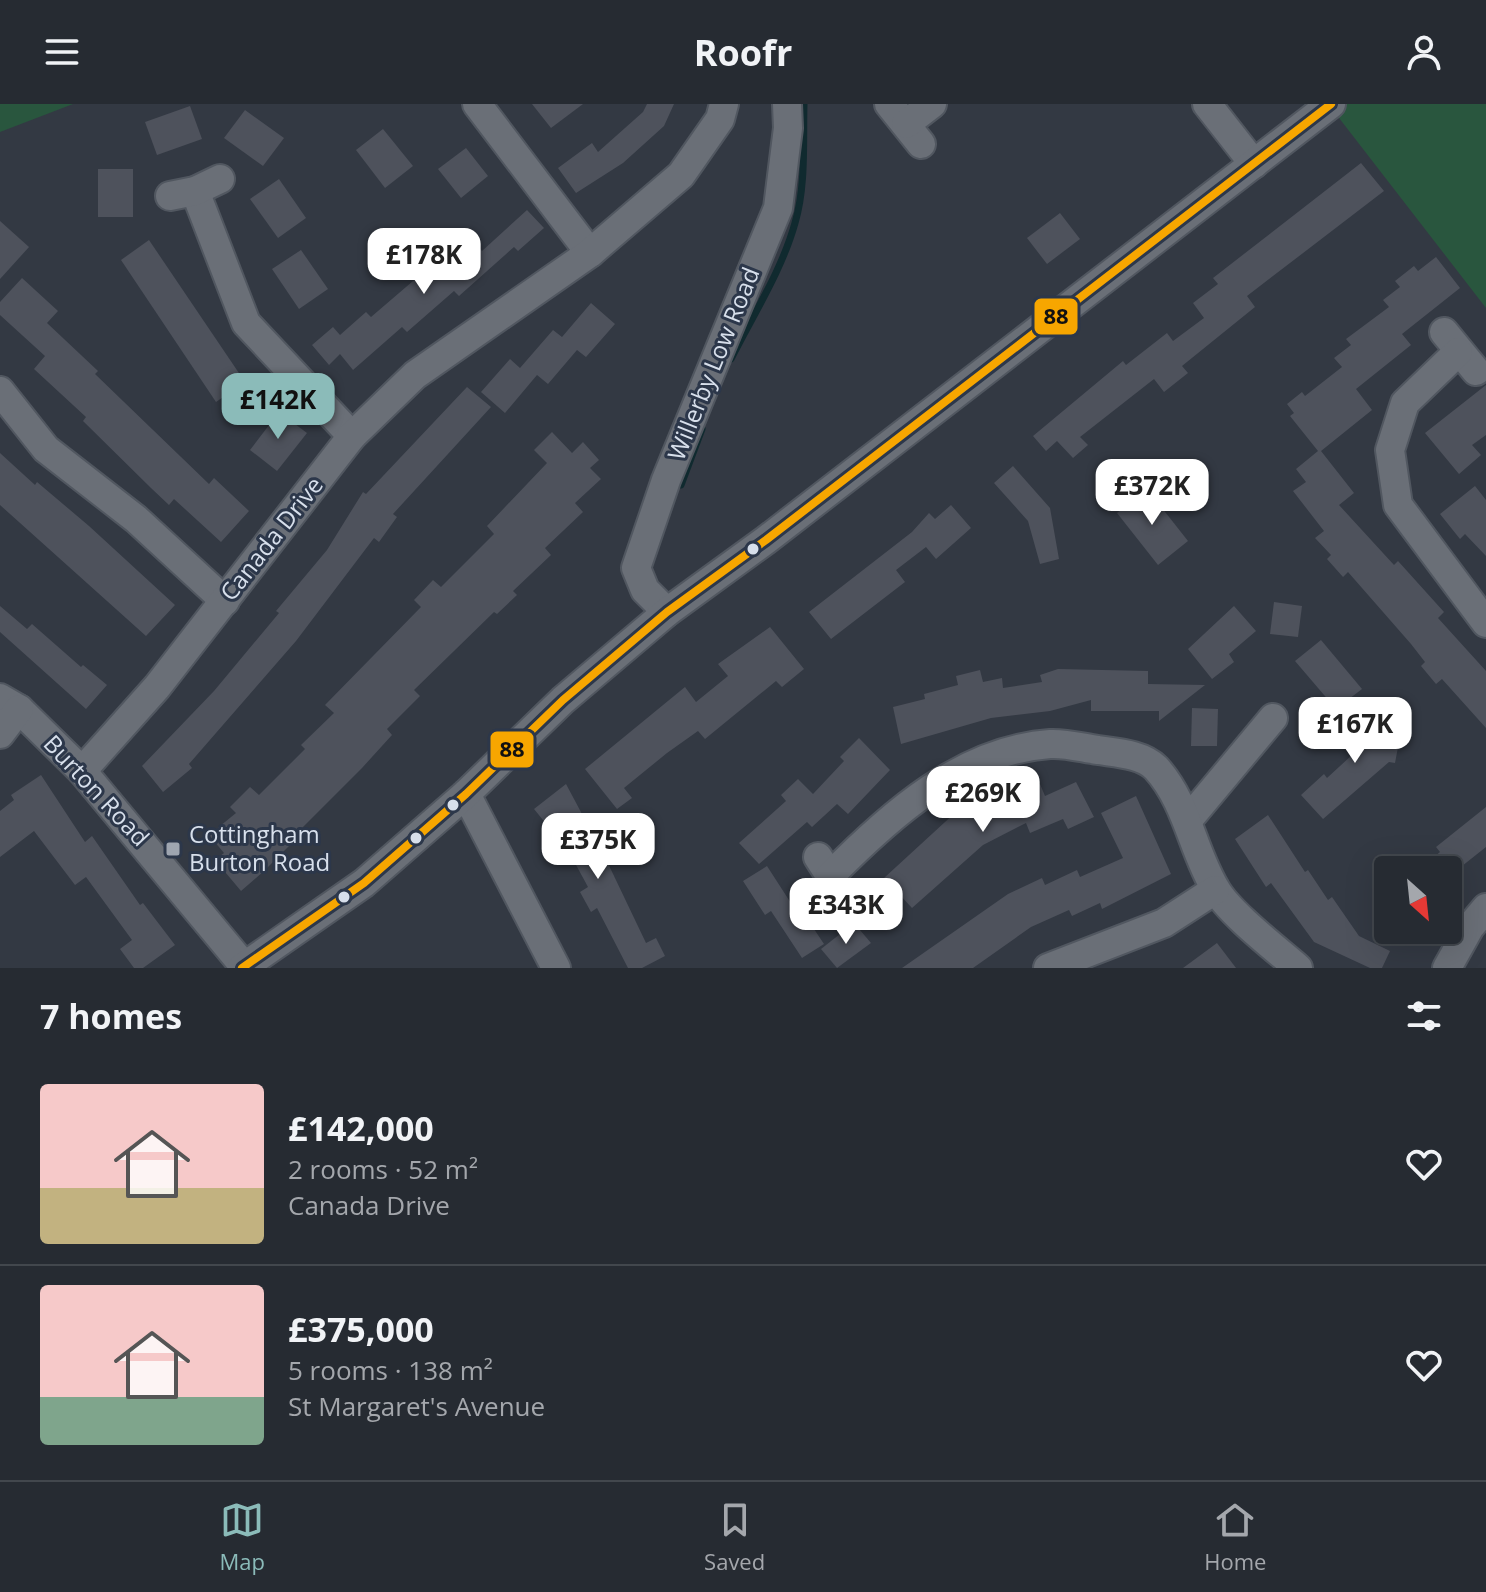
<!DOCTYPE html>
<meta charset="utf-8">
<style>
body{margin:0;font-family:"Open Sans",sans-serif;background:#2e333a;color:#f1f3f6;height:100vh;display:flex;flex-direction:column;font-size:30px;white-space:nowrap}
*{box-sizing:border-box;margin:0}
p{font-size:26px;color:#a4a7ac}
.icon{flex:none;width:44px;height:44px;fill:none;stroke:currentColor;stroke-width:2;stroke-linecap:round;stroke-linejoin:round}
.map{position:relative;height:864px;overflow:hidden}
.details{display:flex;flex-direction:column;background:#262b32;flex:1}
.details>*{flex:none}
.needle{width:52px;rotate:153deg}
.tools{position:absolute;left:1374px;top:752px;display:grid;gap:16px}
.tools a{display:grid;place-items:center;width:88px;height:88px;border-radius:8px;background:#262b32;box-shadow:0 8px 32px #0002,0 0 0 2px #42474d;font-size:40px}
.price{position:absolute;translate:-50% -68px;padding:0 18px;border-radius:16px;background:#fff;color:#222;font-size:26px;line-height:52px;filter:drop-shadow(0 2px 4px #0008)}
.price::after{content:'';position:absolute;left:50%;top:48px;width:24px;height:18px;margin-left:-12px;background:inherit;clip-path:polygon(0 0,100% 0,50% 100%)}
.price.selected{background:#8bbbb9;color:#111}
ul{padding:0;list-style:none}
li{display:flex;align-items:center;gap:24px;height:200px;padding:0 40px}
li+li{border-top:2px solid #42474d}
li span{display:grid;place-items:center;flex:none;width:224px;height:160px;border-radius:8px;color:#555}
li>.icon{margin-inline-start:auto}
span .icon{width:96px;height:96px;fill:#fffc;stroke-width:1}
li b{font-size:34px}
h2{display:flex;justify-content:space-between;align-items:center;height:96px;padding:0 40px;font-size:34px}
header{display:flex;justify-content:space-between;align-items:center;height:104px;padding:0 40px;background:#262b32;font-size:36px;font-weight:700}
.dock{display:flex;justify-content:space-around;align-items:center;height:112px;border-top:2px solid #42474d;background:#262b32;font-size:22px;color:#a4a7ac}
.dock a{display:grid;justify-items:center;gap:4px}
.dock .selected{color:#8bbbb9}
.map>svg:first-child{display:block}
.green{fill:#29563e}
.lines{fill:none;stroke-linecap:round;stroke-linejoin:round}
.stream{stroke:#102a2f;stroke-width:7}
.building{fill:#4e525c}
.minor-casing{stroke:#515760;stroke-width:32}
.minor{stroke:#6a6f77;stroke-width:28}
.bus-1-casing{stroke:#2c374a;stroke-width:14}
.bus-1{stroke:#f7a600;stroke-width:8}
.bus-dot{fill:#d7dfeb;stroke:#2c374a;stroke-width:3}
.poi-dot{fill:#9ea5b0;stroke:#2c374a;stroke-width:3}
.labels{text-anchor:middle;stroke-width:6;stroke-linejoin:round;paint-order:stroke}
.street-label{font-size:24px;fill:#d7dfeb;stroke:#2c374a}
.poi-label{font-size:24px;fill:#d7dfeb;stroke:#2c374a;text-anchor:start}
.line-badge{stroke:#2c374a;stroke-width:3}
.pale-badge-label{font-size:22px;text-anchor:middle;font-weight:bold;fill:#111}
</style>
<header><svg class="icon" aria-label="menu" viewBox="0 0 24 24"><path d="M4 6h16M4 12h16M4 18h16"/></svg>Roofr<svg class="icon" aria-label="person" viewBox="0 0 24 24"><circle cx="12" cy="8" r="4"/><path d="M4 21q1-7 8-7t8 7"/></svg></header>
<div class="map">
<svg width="1486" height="864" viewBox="0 0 1486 864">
<rect width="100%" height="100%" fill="#333943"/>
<g class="green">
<path d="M0,0H73L0,28Z"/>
<path d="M1331,0H1486V204L1329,1Z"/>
</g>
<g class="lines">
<g class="stream">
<path d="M731,255C753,211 782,166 795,119C806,82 803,38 804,0"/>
<path d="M681,381L702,325"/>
</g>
</g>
<g class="building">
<path d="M532,0H583L551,24Z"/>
<path d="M647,0H674L664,22L623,59L576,89L558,64L592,39L598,48L643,8Z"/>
<path d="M190,2L202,35L157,51L145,18Z"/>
<path d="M245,6L284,34L263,62L224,34Z"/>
<path d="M383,25L413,62L385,84L356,46Z"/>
<path d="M466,44L488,72L461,94L438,65Z"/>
<path d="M1361,59L1384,87L1247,192L1255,203L1182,262L1188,269L1164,288L1154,275L1080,333L1088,341L1073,354L1057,337L1046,347L1033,332L1123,257L1126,261L1167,229L1173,237L1204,214L1193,199L1218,180L1213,174Z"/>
<rect x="98" y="65" width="35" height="48"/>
<path d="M279,75L306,114L278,134L250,95Z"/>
<path d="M527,106L544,124L518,147L514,143L459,192L454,187L407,228L402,223L353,266L340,250L329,261L312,241L333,223L340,231L366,208L371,213L420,171L425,176L472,135L482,147Z"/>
<path d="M1060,109L1080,135L1047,160L1027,134Z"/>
<path d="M0,117L29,143L0,175Z"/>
<path d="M149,136L245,278L216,298L121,156Z"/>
<path d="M301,146L328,185L299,205L272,165Z"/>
<path d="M1436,153L1460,184L1402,230L1411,241L1356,285L1372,306L1321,347L1354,389L1339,401L1394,461L1398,457L1444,508L1438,514L1486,567V624L1442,575L1436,580L1421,562L1425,558L1411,540L1348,468L1343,473L1327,455L1331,451L1315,434L1324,427L1293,387L1306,378L1296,365L1318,347L1290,312L1294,309L1287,300L1302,288L1305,292L1342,263L1334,254L1351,241L1346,235L1389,203L1383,196L1400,183L1395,177L1414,162L1418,167Z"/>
<path d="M22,174L58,207L47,219L98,267L95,270L209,380L214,374L249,407L221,438L174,395L169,401L151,384L83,317L86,313L34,265L45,252L0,211V198Z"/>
<path d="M591,199L615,220L586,253L577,246L548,280L537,271L505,309L481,288L510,255L520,264L553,226L562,233Z"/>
<path d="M1486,281V331L1472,341L1481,351L1459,370L1425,329Z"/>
<path d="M467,283L491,303L393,410L397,413L379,438L374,434L296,537L189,660L192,664L163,688L142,662L214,587L279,509L276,507L327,446L363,388L366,390Z"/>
<path d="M279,308L307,329L277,367L250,346Z"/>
<path d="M552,328L572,349L583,338L599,356L590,364L601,375L575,399L583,408L545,444L551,451L513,487L517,491L497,510L494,508L414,586L420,592L387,625L392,631L362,664L295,731L298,733L264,767L241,787L215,756L224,749L209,731L236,709L230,703L250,683L259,691L305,645L301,641L334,609L325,601L421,503L414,496L433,476L441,483L494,430L487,422L547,359L534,346Z"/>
<path d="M0,349L35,381L37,378L89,422L175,501L146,532L0,401Z"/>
<path d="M1013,362L1050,404L1059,455L1040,460L1028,417L994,379Z"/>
<path d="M1475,382L1486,396V452L1465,430L1460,435L1440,410Z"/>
<path d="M1147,385L1188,437L1158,461L1117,409Z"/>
<path d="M951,401L971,424L936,455L926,443L896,466L905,478L831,535L809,508L912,428L929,409L935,415Z"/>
<path d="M1274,498L1302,502L1298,533L1270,530Z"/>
<path d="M0,502L27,525L32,520L81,563L83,561L107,581L86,605L0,528Z"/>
<path d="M1234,502L1256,527L1229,550L1234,558L1212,575L1188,545Z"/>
<path d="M770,523L804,565L782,583L776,577L705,635L698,627L667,649L624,684L632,694L617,705L585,665L685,583L696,598L728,572L718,560Z"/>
<path d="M1321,536L1362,585L1336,605L1295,557Z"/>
<path d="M1058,565L1148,567V580L1205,581L1159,617V607H1091V596L1050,607L991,614L901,640L893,603L925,595L924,590L958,581L956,572L980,566L983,578L1002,574L1003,584L1042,578L1040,571Z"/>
<path d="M1192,604L1218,605L1217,642H1191Z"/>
<path d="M1358,608L1390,613L1387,636L1399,638L1395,659L1389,658L1323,715L1301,691L1324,670L1327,674L1352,651Z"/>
<path d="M859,634L890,666L848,710L837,700L812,723L807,718L759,760L739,739L786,697L781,691L798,675L813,690L844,657L840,653Z"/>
<path d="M41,671L85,738L92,732L140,801L143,799L175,841L143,864H134L120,845L132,836L86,773L75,781L34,727L0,753V707L14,696L11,691Z"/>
<path d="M1076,678L1094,713L1068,725L1063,715L1030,729L1026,719L983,741L912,804L884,774L957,707L1002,686L1006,695L1040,680L1045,692Z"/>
<path d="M566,680L582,710L573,717L604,751L646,839L656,834L665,852L642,864H628L597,804L591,808L580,788L588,783L569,748L534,705Z"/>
<path d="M1136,692L1171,770L1102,805L1100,799L1072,812L1069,806L1031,823L973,864H902L1008,790L1042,774L1045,781L1077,766L1080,773L1123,754L1101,709Z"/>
<path d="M1486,703V743L1457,766H1419L1440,748L1436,743Z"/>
<path d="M1268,711L1305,768L1308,766L1328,796L1332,793L1359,832L1390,847L1382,864H1370L1314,838L1271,779L1266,783L1235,735Z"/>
<path d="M767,762L798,810L802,807L824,840L802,854L771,807L765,811L743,777Z"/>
<path d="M854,819L871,839L837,864L821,845Z"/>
<path d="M1217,839L1236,864H1183Z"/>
</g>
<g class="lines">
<defs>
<g id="minor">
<path d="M477,0L590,149"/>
<path d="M889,0L921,40"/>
<path d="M1207,0L1254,60"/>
<path d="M906,20L932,0"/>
<path d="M195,87L246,219L352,332"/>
<path d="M170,92L195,87L220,75"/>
<path d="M1444,228L1476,267"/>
<path d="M1458,248L1405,299L1390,346L1398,401L1486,519"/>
<path d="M0,287L46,345L136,415L225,497"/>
<path d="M667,508L645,486L636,464L666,376L778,104L788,24L787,0"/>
<path d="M0,594L19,605L82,667L244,862"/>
<path d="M0,630L19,605"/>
<path d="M82,667L157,583L352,332L415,271L590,149L681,71L720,15L724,0"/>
<path d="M466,690L556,864"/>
<path d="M1188,716L1273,614"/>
<path d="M818,753L845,795"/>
<path d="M830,772C889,712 962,646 1050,640C1066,639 1083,644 1098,646C1117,649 1142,650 1156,664C1187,698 1192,745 1215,784C1228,808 1276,845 1298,864"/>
<path d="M242,864L364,779L466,690L563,596L667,508L766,436L1331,0"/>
<path d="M1048,864L1164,819L1215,786"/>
<path d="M1447,864L1470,823L1486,804"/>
</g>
</defs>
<use href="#minor" class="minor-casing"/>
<use href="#minor" class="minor"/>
<defs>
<path id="bus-1" d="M242,864L364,779L466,690L563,596L667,508L766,436L1331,0"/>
</defs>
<use href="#bus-1" class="bus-1-casing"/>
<use href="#bus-1" class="bus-1"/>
</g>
<g class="bus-dot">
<circle cx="753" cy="445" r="7"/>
<circle cx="453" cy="701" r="7"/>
<circle cx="416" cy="734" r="7"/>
<circle cx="344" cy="793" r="7"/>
</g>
<rect class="poi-dot" x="165" y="737" width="16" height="16" rx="4"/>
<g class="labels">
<g class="street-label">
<text transform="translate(714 260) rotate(-68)" y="8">Willerby Low Road</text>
<text transform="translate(272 435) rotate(-52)" y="8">Canada Drive</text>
<text transform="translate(96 687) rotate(47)" y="8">Burton Road</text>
</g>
<g class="poi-label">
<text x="189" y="739">Cottingham<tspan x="189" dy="28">Burton Road</tspan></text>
</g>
</g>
<g class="line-badge">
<rect x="1033" y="193" width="46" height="39" rx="8" fill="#f7a600"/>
<rect x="489" y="626" width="46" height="39" rx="8" fill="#f7a600"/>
</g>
<g class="pale-badge-label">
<text x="1056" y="220">88</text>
<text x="512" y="653">88</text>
</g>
</svg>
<div class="tools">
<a><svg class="needle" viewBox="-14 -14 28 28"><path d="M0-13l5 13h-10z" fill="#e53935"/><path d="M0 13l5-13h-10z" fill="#a4a7ac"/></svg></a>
</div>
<b class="price" style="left:424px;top:192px">£178K</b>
<b class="price selected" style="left:278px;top:337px">£142K</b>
<b class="price" style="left:1152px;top:423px">£372K</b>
<b class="price" style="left:1355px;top:661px">£167K</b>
<b class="price" style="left:983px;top:730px">£269K</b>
<b class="price" style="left:598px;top:777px">£375K</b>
<b class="price" style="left:846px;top:842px">£343K</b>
</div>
<section class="details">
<h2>7 homes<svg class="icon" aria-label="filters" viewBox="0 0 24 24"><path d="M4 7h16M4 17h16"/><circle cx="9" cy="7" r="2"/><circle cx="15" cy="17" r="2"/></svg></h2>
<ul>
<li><span style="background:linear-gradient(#f6c9c9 65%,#c2b280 0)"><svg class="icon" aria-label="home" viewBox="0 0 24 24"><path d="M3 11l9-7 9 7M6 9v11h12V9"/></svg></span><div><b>£142,000</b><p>2 rooms · 52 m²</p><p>Canada Drive</p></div><svg class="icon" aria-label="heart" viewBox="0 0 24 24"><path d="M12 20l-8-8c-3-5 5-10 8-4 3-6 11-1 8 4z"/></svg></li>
<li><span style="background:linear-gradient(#f6c9c9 70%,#7fa58c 0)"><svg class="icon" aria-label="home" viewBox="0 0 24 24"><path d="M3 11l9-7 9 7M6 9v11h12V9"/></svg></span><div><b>£375,000</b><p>5 rooms · 138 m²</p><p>St Margaret's Avenue</p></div><svg class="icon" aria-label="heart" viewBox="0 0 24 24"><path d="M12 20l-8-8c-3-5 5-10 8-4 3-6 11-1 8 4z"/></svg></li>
</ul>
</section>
<nav class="dock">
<a class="selected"><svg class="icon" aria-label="map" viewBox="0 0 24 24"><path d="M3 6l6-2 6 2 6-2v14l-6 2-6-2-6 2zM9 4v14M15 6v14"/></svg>Map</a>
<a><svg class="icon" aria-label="saved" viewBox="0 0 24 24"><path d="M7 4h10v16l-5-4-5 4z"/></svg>Saved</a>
<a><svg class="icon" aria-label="home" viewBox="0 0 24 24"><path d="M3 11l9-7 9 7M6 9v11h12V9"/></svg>Home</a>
</nav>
